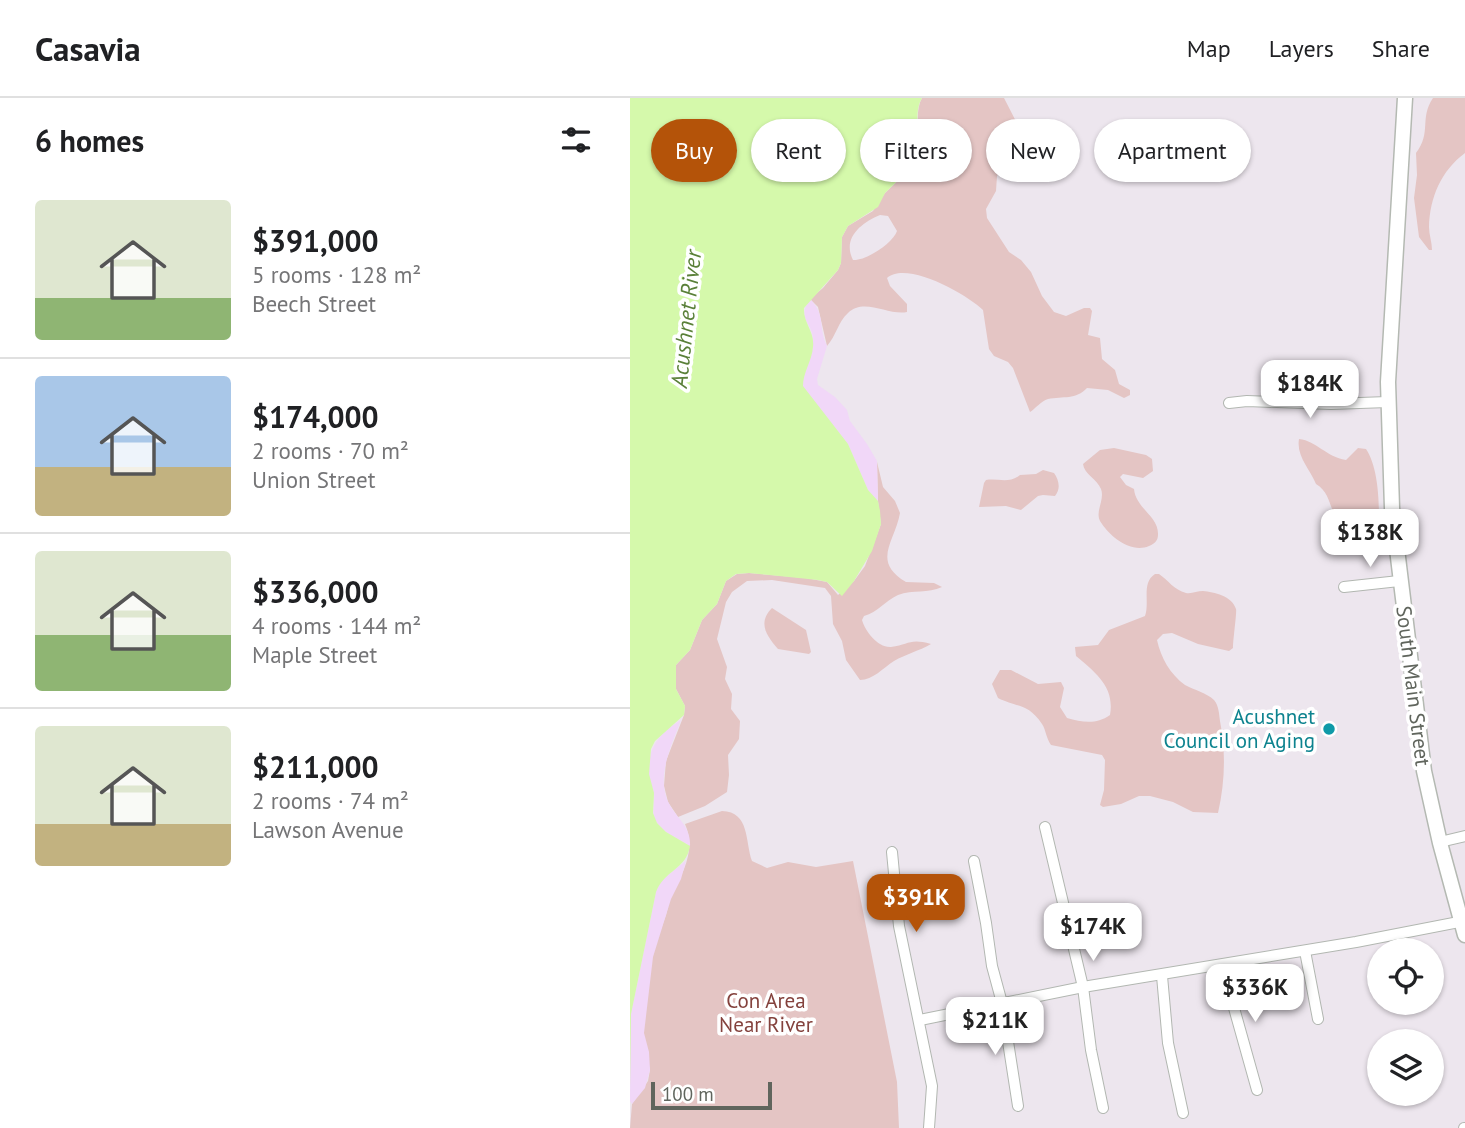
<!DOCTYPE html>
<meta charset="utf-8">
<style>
body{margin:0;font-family:"PT Sans",sans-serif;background:#f2f2f2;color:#202124;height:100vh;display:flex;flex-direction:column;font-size:26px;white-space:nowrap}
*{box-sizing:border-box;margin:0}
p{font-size:23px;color:#757577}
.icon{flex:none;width:38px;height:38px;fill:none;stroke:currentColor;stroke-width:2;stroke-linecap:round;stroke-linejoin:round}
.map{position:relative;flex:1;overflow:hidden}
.drawer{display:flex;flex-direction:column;background:#fff;width:630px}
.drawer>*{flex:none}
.top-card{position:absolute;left:21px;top:21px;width:665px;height:63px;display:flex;gap:14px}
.buttons{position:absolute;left:737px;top:840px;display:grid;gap:14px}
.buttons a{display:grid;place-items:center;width:77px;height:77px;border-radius:50%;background:#fff;box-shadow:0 2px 5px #0004;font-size:35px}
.scale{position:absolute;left:21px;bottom:18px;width:121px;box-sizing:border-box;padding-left:7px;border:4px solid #60655d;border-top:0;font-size:19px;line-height:24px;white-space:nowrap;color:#60655d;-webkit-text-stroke:5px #fff;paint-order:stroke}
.price{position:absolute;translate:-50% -60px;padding:0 16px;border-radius:14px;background:#fff;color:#222;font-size:23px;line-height:46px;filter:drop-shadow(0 2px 4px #0008)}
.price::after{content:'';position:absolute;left:50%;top:42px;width:21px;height:16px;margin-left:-10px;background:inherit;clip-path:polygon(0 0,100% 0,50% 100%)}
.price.selected{background:#b45309;color:#fff}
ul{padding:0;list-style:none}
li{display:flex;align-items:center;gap:21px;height:175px;padding:0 35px}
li+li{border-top:2px solid #e0e0e0}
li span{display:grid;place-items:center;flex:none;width:196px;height:140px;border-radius:7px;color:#555}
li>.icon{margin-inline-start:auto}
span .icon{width:84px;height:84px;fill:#fffc;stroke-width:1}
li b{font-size:30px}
h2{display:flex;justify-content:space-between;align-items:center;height:84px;padding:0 35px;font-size:30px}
.tag{padding:0 24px;border-radius:32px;background:#fff;box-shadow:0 2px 5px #0004;font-size:24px;line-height:63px}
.tag.selected{background:#b45309;color:#fff}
header{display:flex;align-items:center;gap:42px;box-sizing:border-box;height:98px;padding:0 35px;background:#fff;border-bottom:2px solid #e0e0e0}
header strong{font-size:33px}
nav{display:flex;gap:38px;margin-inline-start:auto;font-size:24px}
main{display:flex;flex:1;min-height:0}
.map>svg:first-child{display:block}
.green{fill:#e4c5c4;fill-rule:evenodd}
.sand{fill:#f1d7f8}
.water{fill:#d5f9ab}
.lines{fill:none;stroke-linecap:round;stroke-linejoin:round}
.street-casing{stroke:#b2b7b1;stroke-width:12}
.secondary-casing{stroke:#b4b9b2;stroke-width:17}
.street{stroke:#fff;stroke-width:10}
.secondary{stroke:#fff;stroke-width:14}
.culture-dot{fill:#0f9aa8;stroke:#fff;stroke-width:2.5}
.labels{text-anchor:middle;stroke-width:7;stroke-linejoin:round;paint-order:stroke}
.street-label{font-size:21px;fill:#60655d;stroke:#fff}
.culture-label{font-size:21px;fill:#0d838f;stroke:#fff;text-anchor:end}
.park-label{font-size:21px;fill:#84423d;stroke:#fff}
.water-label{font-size:23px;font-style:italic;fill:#5a8039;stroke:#fff}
</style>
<header>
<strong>Casavia</strong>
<nav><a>Map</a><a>Layers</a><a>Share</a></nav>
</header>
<main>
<section class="drawer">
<h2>6 homes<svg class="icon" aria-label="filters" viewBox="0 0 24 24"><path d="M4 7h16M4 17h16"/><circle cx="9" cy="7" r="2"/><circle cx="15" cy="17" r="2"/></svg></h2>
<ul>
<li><span style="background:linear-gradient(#dfe7d0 70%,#8fb573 0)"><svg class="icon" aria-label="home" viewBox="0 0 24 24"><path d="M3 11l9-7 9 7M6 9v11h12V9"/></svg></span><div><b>$391,000</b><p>5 rooms · 128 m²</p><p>Beech Street</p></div></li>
<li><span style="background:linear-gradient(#a9c7e8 65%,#c2b280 0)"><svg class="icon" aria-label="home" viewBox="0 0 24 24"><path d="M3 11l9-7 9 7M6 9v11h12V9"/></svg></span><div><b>$174,000</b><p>2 rooms · 70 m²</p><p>Union Street</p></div></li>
<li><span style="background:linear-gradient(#dfe7d0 60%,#8fb573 0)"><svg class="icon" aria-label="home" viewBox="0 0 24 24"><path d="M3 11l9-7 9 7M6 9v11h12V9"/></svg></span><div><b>$336,000</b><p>4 rooms · 144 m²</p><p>Maple Street</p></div></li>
<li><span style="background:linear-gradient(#dfe7d0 70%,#c2b280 0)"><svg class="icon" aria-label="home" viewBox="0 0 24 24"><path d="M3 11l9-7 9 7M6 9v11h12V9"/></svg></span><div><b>$211,000</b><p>2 rooms · 74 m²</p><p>Lawson Avenue</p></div></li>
</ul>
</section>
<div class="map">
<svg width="835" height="1030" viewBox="0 0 835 1030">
<rect width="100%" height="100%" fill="#ede6ee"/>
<g class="green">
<path d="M292,0H374L395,41L392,53L373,70L367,78L366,93L356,111L357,120L379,154L391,162L401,174L412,198L424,214L436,218L454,210H460L462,213L458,237L470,240L472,261L485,272L489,286L500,292V297L494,300L478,292L457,290C446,302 433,298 418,301C411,303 405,311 400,314L383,270L378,264L364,258L359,251L353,212C337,196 276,162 257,180L260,188L277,206V214C259,218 234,199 218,215C208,224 206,238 197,248L188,209L180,201L193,190L208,172L211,165L212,139L218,128L243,113L255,95L279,72L292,48C288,35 285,12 292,0ZM250,117L258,118L267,133C263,145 236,163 223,162C212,140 231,125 250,117Z"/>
<path d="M803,0H835V55C811,73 800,99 799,129C799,137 802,144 802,152H799L789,139L784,100L787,77L786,55C802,34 789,21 803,0Z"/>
<path d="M669,341C687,343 696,359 716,362L728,350L736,351C750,372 750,415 748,440C738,443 711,428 705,418C699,406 699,394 686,386C680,371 666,358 669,341Z"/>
<path d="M484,350L516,357L522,361L523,373L513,380L493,376L490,379L496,387L504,391C506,411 529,418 528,437C528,443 524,446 519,448C501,456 479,438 470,423C465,413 475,402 471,391C467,381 454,376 453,366L470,352Z"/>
<path d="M247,364L253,389L265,403L270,415C265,444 241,463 276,484L304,485L312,489C298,496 283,491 268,497C255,503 248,514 234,518L232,522C235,533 248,550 261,549C279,547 279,540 301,546C289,553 276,556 264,563C253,570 243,582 230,582L216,562L212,543L203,526L201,498L195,490L142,482L117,483L102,494L96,504L87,541L97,569L95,581L102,596L101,611L110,623L109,641L98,657L99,677L97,694L75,708L48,719L38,704L34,688L36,663L54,617L55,608L46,591V567L60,552L72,522L87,506L96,483L107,476L119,475L176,480L197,484L208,497L224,483L235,468L251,426L248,403Z"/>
<path d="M413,372L424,375C429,382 431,391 425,398L413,397L408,398L391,412L376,408L349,409L354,385L356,382C368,380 379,386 390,377L406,376Z"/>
<path d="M525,476H529C538,482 544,492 556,495C562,496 567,493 573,493C584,494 602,498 606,511C607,514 603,542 603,550L599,553L568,546L542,535L533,536L527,542C531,560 540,576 555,587C564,592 577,595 584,602C589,608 589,616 590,623C596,654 595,684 588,715L563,714L543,704L520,698H509L491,706L473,709L470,707L474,692L475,662L472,657L421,647C416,640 416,632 412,626C398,605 388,610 368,600L362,586L370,572H381L408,586L431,584L434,590L430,609L437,620C452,624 466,627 480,617C485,589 466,575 446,558L445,549L468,547L479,532L515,518C520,504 511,485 525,476Z"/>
<path d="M142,510L176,532L181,554L179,556L148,551C137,538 127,525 142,510Z"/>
<path d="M92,713C120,714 115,743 122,763L137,770L158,764L186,769L223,763L267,984L269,1030H0L2,1006L18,983L20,972L12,936L18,885L23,853L36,817L41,796L43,795C54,772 66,751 55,726Z"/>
</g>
<g class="sand">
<path d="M180,201C196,217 188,230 197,248L187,281L188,287L205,299L217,312L220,323L237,346L247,363L248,403L238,392L218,346L172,288C173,272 184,259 183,243C183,223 166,222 180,201Z"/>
<path d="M51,622C41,649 24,682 41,709C49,722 61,730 60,748C50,741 37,737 29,727C20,717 25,707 24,695C23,690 20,685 19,680C16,652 28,636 51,622Z"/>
<path d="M56,763L51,781L41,801L23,859L14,935L19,954L20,972L15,990L2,1006L0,1003L1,916L26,794L29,785L38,777Z"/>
</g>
<path class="water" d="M0,0H292C284,13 287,41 297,54L255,95L248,109L218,128L212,139L211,165L208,172L174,210C173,225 185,234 183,249C182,263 173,274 173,288L218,346L238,392L248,403L250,413L251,426L242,453L224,483L212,498L197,484L188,482L119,475L106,476L96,483L87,506L72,522L60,552L46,567V591L55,608L54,617L25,643L21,651L19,676L24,695L23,715L27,725L36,734L60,748C56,772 34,772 26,794L1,916L0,988Z"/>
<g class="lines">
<defs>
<g id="street">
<path d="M599,305L617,303L701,306L758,304"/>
<path d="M714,489L769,483"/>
<path d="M415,729L453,889L461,952L473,1010"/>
<path d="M810,744L835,738"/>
<path d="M262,754L269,828L302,988L299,1030"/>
<path d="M344,763L356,825L362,868L372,905L388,1008"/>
<path d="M675,853L688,921"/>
<path d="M597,866L604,910L627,992"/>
<path d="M532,878L538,945L553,1015"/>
<path d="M290,922L453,889L726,844L834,823"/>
<path d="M834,1030H835"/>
</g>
<path id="secondary" d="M775,0L758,284L762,410L794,673L810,745L835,837"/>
</defs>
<use href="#street" class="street-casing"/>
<use href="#secondary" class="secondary-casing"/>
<use href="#street" class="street"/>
<use href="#secondary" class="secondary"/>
</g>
<circle class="culture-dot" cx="699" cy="631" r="7"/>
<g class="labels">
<g class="street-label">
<text transform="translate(783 588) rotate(83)" y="7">South Main Street</text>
</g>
<g class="culture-label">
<text x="685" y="626">Acushnet<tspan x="685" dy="24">Council on Aging</tspan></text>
</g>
<g class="park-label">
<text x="136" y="910">Con Area<tspan x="136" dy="24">Near River</tspan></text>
</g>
<g class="water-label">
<text transform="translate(56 221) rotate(-84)" y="8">Acushnet River</text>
</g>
</g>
</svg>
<div class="buttons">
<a><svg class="icon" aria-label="locate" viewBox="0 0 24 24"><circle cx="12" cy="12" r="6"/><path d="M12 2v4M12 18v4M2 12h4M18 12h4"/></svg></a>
<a><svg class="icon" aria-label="layers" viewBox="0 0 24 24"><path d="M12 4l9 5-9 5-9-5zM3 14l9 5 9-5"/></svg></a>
</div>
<div class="scale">100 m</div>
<b class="price" style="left:680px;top:322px">$184K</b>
<b class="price" style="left:740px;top:471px">$138K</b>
<b class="price selected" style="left:286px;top:836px">$391K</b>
<b class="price" style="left:463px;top:865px">$174K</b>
<b class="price" style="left:625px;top:926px">$336K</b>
<b class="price" style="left:365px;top:959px">$211K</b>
<div class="top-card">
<a class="tag selected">Buy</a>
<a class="tag">Rent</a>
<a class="tag">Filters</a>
<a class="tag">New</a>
<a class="tag">Apartment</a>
</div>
</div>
</main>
